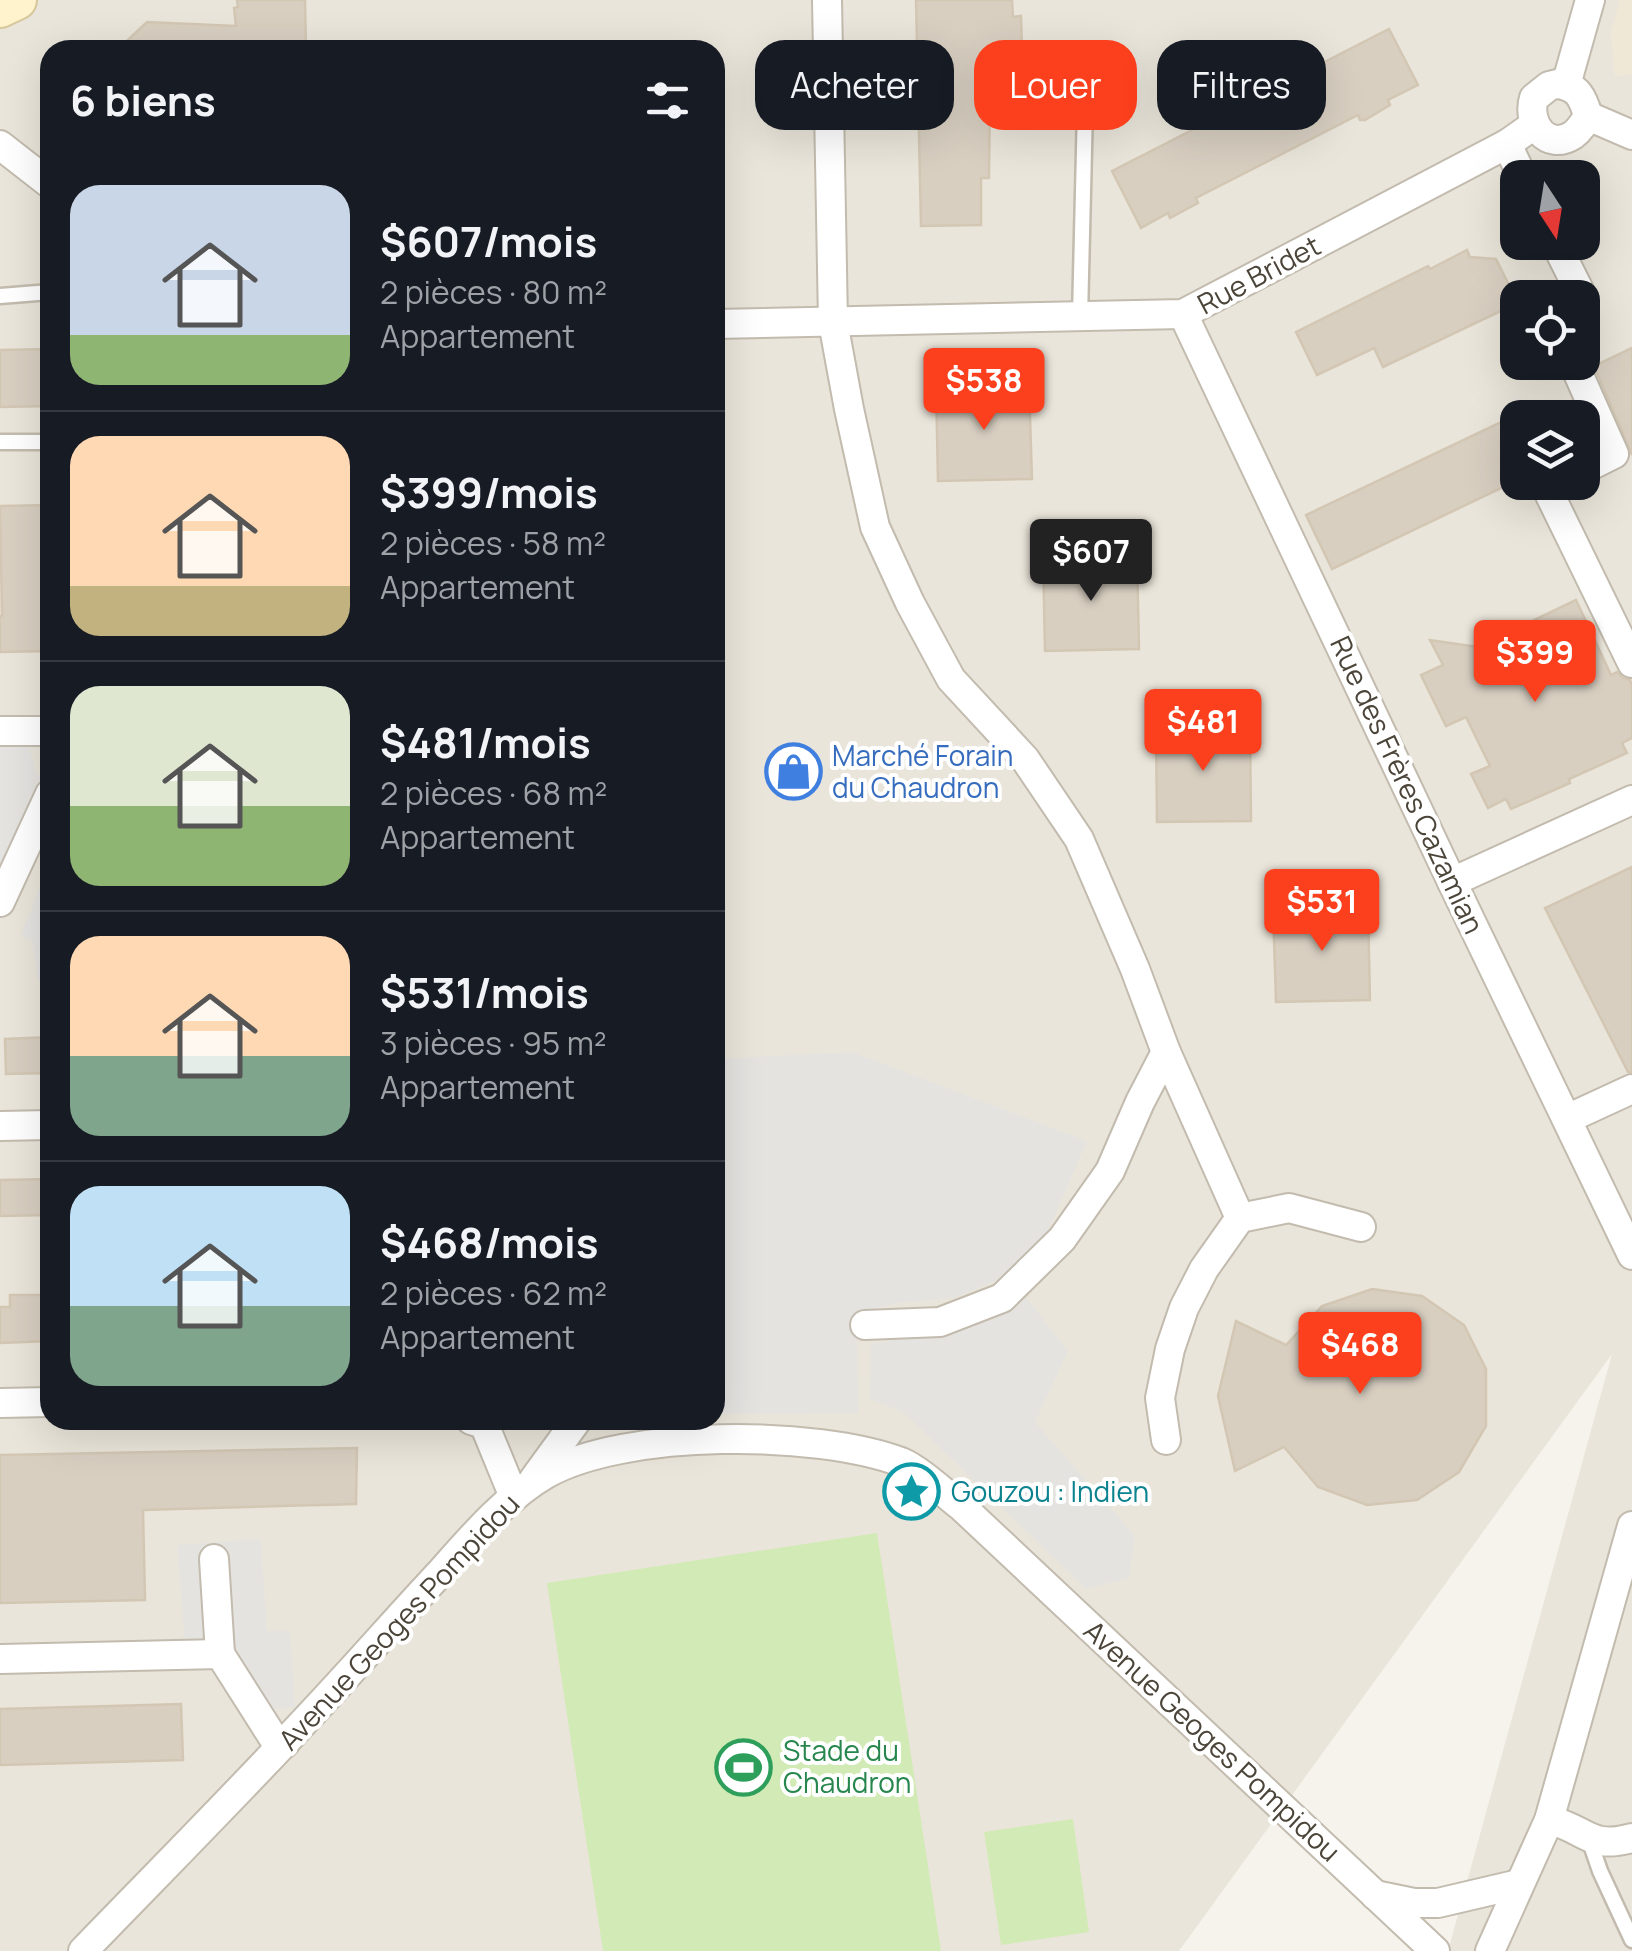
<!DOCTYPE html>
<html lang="fr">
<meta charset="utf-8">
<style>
body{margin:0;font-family:Manrope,sans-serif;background:#20242c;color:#f1f3f6;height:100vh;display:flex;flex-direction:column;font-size:38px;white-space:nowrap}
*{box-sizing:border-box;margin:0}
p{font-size:32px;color:#9ea1a6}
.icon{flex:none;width:55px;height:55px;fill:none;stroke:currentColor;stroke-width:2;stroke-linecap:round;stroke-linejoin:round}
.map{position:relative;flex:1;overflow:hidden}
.drawer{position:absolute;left:40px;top:40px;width:685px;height:1390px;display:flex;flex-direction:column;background:#171b24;border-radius:30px;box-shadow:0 10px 40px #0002}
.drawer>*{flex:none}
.guide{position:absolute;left:755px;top:40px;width:725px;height:90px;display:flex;gap:20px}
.needle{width:65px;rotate:168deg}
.tools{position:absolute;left:1500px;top:160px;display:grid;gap:20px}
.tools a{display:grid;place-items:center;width:100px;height:100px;border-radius:20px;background:#171b24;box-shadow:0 10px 40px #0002;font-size:50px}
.price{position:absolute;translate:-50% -85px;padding:0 22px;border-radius:10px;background:#fc3f1d;color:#fff;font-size:32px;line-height:65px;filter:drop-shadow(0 2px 5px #0008)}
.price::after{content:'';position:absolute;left:50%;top:60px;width:30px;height:22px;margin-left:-15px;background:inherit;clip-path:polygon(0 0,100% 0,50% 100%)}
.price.current{background:#222;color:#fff}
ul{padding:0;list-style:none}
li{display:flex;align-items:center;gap:30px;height:250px;padding:0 30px}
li+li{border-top:2px solid #363941}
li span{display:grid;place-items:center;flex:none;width:280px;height:200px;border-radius:30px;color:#555}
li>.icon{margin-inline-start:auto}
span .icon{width:120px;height:120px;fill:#fffc;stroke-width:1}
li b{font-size:42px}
h2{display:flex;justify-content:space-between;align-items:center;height:120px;padding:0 30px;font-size:42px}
.chip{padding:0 35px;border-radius:30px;background:#171b24;box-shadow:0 10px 40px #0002;font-size:35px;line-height:90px}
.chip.current{background:#fc3f1d;color:#fff}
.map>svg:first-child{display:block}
.residential{fill:#eae5da;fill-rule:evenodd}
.education{fill:#efe8d6}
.green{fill:#d2eab5}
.parking{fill:#e5e3e0}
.building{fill:#d8cfc1;stroke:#d3c7b4;stroke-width:2.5}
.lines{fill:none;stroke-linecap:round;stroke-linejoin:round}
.lane-casing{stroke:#c2bbae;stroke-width:19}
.street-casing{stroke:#c2bbae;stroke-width:32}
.secondary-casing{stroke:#d6c79b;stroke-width:42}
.lane{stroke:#fff;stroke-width:14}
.street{stroke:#fff;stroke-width:28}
.secondary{stroke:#fff3cd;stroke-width:38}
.labels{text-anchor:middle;stroke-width:8;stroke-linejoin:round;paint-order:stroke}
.street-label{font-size:28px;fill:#4b4439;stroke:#fff}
.shop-label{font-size:28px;fill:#366cbe;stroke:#fff;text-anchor:start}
.culture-label{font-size:28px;fill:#0d838f;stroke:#fff;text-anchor:start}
.leisure-label{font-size:28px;fill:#27864d;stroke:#fff;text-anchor:start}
</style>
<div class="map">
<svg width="1632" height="1951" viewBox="0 0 1632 1951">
<rect width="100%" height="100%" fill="#f6f3ec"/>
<path class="residential" d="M0,0H1632V1951H1448L1612,1354L1179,1951H0ZM50,50H715V1420H50ZM1518,178H1582V242H1518ZM1518,298H1582V362H1518ZM1518,418H1582V482H1518Z"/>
<path class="education" d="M1620,0H1632V74L1615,76L1611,33Z"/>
<g class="green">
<path d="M877,1533L941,1951H603L547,1583Z"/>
<path d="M1073,1819L1089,1932L1001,1945L984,1832Z"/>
</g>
<g class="parking">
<path d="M0,739H28L37,775H50L3,871L0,872Z"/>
<path d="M50,862V980L38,981L32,941L21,935Z"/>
<path d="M852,1052L1087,1141L1049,1229L1002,1278L954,1298L898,1303L857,1313L858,1413L715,1414V1059Z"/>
<path d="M1021,1291L1068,1351L1035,1422L1135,1536L1129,1578L1086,1589L903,1412L870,1399L871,1344L892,1340L944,1336L981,1323Z"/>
<path d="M261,1539L267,1631H290L295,1707L238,1711L233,1641L185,1644L177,1545Z"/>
</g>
<g class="building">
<path d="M237,0H305L306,50H117L147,22L236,26L234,8L238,7Z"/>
<path d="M916,0H1012L1013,17L1021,16L1022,49H1014L1015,95L990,96L989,178H981V225L921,226Z"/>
<path d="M1389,29L1418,85L1388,100L1390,105L1365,120H1360L1358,115L1196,198L1198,203L1170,218L1168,213L1141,228L1112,171L1198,127L1194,117L1248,89L1297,65L1301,74Z"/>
<path d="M1467,250L1470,257L1496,259L1518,303L1383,367L1374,348L1317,375L1296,332L1428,266L1430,269Z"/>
<path d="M1632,348V455L1594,366Z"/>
<path d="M50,349V406L0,407V350Z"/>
<path d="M1029,384L1032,479L938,481L936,387Z"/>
<path d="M1518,414V480L1332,569L1306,515Z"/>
<path d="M50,505V651L0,652V616H2L0,506Z"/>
<path d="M1137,556L1139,649L1045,651L1043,558Z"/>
<path d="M1576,600L1611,675L1617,672L1623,678L1630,680L1632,685V738L1622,743L1627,753L1569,779L1570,783L1511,809L1506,799L1488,808L1471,774L1490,766L1466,717L1446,726L1421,675L1443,665L1430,640L1478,647Z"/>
<path d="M1250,727L1251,821L1157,822L1156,728Z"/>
<path d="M1632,867V1072H1628L1545,908Z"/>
<path d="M1368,906L1370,1000L1276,1002L1273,908Z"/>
<path d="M50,1037V1073L6,1074L5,1039Z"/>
<path d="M50,1179V1215L0,1216V1180Z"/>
<path d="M1372,1289L1422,1296L1464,1325L1486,1369V1426L1459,1472L1417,1500L1367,1505L1318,1487L1284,1447L1235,1471L1218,1396L1236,1321L1286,1345L1322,1306Z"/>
<path d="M10,1295H50V1341L0,1343V1307H10Z"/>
<path d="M357,1448L356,1504L143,1510L145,1600L0,1603V1455Z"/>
<path d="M181,1704L183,1760L0,1765V1709Z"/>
</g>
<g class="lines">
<defs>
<g id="lane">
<path d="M0,296L50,292"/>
<path d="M1080,317L1085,108"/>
<path d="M0,442H50"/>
<path d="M1589,1839L1600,1871L1632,1940"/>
</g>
<g id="street">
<path d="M827,0L833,322L849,409L875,527L910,603L951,679L1025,759L1079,839L1135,969L1166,1052L1240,1218"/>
<path d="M1557,84C1578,86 1583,98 1588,116C1584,123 1580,130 1573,135C1547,152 1526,123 1534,98L1549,86Z"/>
<path d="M1566,85L1590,0"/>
<path d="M1588,116L1632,135"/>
<path d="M1507,144L1523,178"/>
<path d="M0,145L50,184"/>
<path d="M1555,242L1579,290L1578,298"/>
<path d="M1183,314L1452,882L1632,1255"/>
<path d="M715,324L1183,314L1507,144L1534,125"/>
<path d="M1573,362L1614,454L1582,470"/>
<path d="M1559,482L1547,489L1632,663"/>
<path d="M0,731H50"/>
<path d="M1452,882L1632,800"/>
<path d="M0,902L50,794"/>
<path d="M1567,1119L1632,1089"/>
<path d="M0,1126L50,1125"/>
<path d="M865,1325L940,1322L1002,1298L1062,1239L1110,1171L1140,1102L1166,1052"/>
<path d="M0,1403L50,1402"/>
<path d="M471,1420L484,1424L514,1497"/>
<path d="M1166,1440L1160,1398L1170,1349L1184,1308L1204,1269L1240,1218L1289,1208L1361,1227"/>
<path d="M534,1479L577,1420"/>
<path d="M214,1559L220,1654"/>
<path d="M0,1659L220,1654L274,1739L285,1743"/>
<path d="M1549,1820C1587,1829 1589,1850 1632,1838"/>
<path d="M1375,1895L1414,1903H1438L1519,1884"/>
<path d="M83,1951C172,1859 263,1768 349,1673C380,1639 410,1605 441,1572C472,1537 505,1498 546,1474C625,1429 817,1430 901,1462C920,1470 945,1494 962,1507L1435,1951"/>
<path d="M1490,1951L1549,1820L1632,1526"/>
</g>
<path id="secondary" d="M0,8L17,0"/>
</defs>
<use href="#lane" class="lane-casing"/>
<use href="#street" class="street-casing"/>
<use href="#secondary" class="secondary-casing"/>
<use href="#lane" class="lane"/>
<use href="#street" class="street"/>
<use href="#secondary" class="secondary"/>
</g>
<defs>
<symbol id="shop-ring" viewBox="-11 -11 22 22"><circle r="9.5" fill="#fff" stroke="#3f7fe0" stroke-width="1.5"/><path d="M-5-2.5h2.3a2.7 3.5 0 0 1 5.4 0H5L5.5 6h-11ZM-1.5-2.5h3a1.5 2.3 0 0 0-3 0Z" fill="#3f7fe0"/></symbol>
<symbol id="sight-ring" viewBox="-11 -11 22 22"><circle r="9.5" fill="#fff" stroke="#0f9aa8" stroke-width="1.5"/><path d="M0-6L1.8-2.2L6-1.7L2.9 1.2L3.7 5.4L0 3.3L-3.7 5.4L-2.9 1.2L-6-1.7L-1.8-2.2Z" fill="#0f9aa8"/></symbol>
<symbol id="stadium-ring" viewBox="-11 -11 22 22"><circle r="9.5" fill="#fff" stroke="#2e9e5b" stroke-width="1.5"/><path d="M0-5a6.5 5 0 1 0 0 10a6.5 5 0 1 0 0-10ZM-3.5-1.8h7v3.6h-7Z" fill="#2e9e5b"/></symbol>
</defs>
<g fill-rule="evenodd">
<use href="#shop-ring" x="762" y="740" width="63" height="63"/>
<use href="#sight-ring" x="880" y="1460" width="63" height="63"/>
<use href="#stadium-ring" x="712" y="1736" width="63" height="63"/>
</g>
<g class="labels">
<g class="street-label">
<text transform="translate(1259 275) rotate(-28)" y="10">Rue Bridet</text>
<text transform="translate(1407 785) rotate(65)" y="10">Rue des Frères Cazamian</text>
<text transform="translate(399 1622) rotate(-47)" y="10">Avenue Geoges Pompidou</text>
<text transform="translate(1212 1741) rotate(43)" y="10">Avenue Geoges Pompidou</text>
</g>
<g class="shop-label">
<text x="832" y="766">Marché Forain<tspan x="832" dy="32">du Chaudron</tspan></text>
</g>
<g class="culture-label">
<text x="951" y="1502">Gouzou : Indien</text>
</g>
<g class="leisure-label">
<text x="783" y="1761">Stade du<tspan x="783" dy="32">Chaudron</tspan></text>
</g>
</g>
</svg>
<div class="tools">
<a><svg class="needle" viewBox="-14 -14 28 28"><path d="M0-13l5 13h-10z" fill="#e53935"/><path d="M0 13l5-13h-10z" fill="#9ea1a6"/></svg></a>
<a><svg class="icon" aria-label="locate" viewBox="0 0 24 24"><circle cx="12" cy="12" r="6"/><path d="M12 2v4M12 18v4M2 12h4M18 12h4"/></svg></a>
<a><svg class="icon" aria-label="layers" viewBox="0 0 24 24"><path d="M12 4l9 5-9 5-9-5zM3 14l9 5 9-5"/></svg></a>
</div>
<b class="price" style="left:984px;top:433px">$538</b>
<b class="price current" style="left:1091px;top:604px">$607</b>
<b class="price" style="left:1535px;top:705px">$399</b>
<b class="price" style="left:1203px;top:774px">$481</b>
<b class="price" style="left:1322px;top:954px">$531</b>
<b class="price" style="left:1360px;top:1397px">$468</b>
<div class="guide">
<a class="chip">Acheter</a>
<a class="chip current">Louer</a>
<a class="chip">Filtres</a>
</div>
<section class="drawer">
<h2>6 biens<svg class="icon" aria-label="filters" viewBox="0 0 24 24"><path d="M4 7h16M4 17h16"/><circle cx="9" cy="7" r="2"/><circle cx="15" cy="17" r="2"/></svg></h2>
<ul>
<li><span style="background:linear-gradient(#c9d6e8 75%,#8fb573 0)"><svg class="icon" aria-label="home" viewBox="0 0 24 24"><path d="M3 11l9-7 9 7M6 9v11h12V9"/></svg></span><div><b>$607/mois</b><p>2 pièces · 80 m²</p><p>Appartement</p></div></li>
<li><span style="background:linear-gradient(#ffd9b3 75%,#c2b280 0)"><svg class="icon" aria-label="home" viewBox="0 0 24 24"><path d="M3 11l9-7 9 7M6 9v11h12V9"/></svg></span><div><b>$399/mois</b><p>2 pièces · 58 m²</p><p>Appartement</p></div></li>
<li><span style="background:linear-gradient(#dfe7d0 60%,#8fb573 0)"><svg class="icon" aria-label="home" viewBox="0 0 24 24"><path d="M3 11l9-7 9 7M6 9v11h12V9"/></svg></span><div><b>$481/mois</b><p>2 pièces · 68 m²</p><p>Appartement</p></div></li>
<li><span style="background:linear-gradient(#ffd9b3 60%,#7fa58c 0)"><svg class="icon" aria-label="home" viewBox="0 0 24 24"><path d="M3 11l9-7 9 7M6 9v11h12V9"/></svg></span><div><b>$531/mois</b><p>3 pièces · 95 m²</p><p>Appartement</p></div></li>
<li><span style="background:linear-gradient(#bfe0f5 60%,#7fa58c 0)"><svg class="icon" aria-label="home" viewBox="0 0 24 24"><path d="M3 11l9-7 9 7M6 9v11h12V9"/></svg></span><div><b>$468/mois</b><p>2 pièces · 62 m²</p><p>Appartement</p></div></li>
</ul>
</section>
</div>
